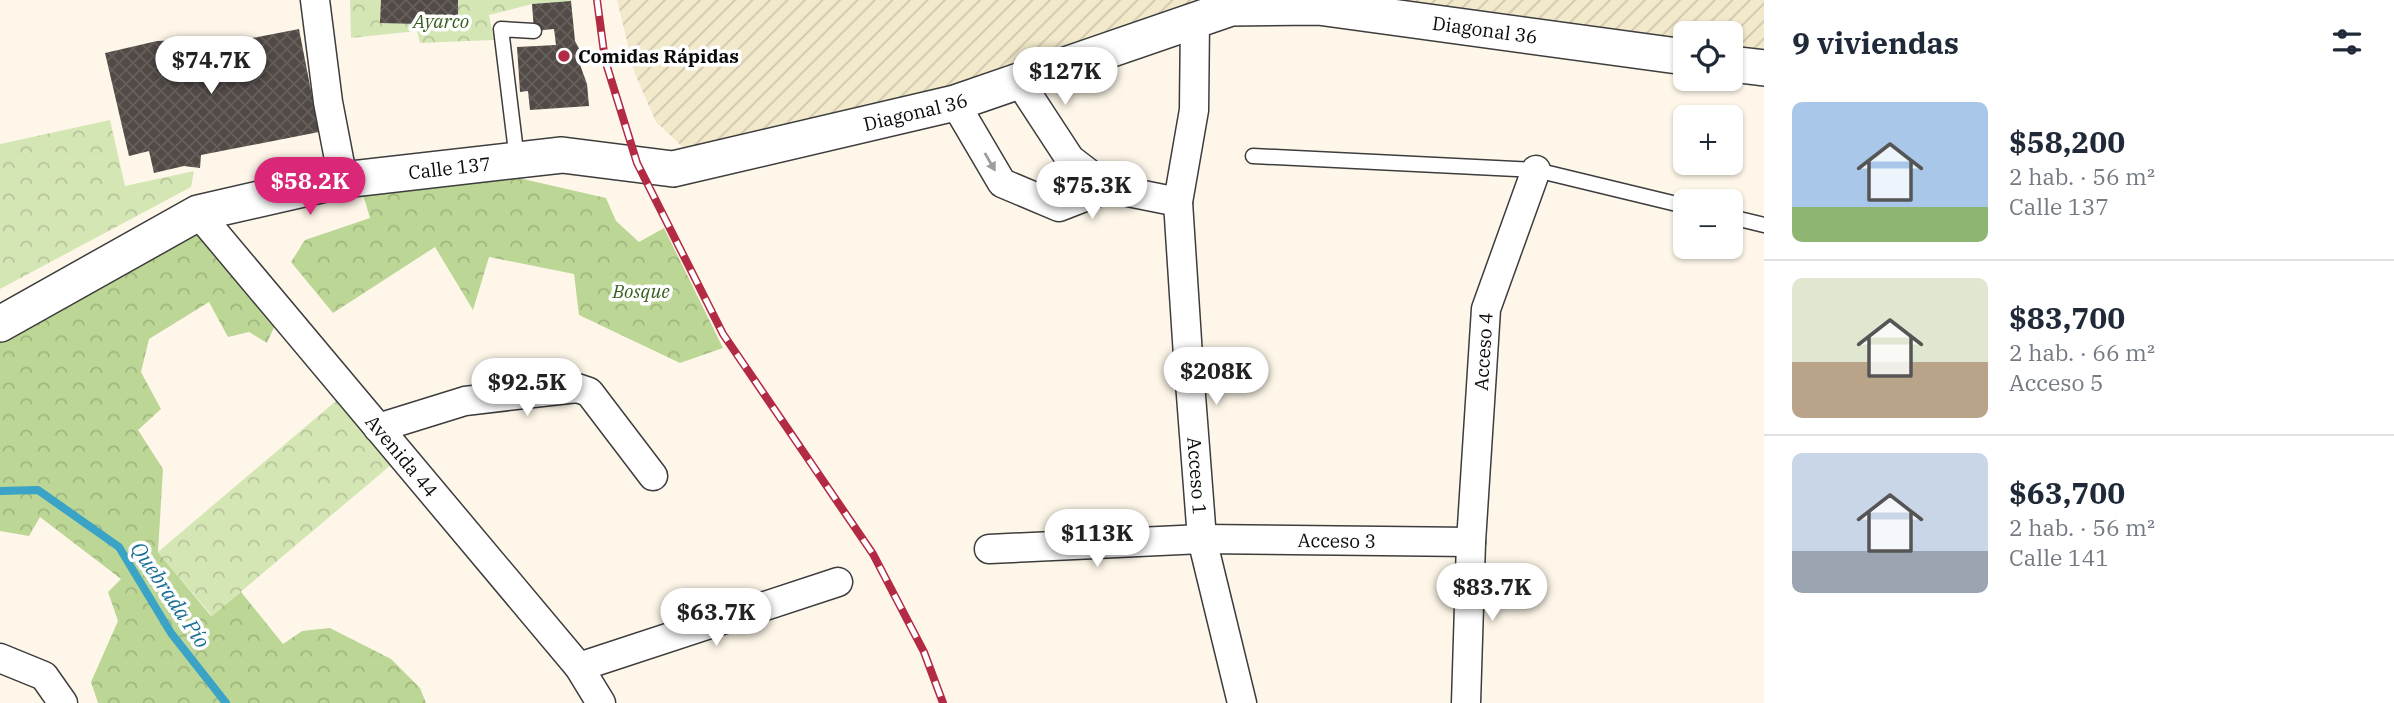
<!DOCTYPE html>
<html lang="es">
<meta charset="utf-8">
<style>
body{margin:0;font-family:"IBM Plex Serif",serif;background:#f2f2f3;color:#1f2937;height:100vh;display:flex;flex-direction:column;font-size:26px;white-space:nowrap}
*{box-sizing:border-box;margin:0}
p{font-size:23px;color:#747a83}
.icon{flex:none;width:38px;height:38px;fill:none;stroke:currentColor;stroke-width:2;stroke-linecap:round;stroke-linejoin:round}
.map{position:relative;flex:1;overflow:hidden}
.panel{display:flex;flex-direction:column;background:#fff;width:630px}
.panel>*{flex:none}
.fabs{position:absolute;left:1673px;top:21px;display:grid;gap:14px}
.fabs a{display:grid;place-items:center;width:70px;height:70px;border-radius:10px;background:#fff;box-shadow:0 2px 5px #0004;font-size:35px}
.price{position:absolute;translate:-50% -60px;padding:0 16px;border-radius:24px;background:#fff;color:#222;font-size:23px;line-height:46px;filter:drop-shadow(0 2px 4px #0008)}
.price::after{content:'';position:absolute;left:50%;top:42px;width:21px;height:16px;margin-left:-10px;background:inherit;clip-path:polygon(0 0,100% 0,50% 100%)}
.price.current{background:#db2777;color:#fff}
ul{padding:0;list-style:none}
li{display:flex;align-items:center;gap:21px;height:175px;padding:0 28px}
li+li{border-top:2px solid #e0e1e3}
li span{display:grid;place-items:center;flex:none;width:196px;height:140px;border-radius:10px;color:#555}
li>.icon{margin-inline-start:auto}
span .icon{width:84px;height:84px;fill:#fffc;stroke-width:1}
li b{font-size:30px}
h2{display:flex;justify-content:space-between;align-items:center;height:84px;padding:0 28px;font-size:30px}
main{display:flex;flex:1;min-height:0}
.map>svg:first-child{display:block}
.farmland{fill:url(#farmland-furrows)}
.forest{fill:url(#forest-crowns)}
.park{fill:url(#park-crowns)}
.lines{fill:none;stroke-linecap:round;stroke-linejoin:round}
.stream{stroke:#3ba3c6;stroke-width:8}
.building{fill:url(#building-cross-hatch)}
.service-casing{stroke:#3d3d3d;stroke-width:17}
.minor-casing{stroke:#3d3d3d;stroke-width:31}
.tertiary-casing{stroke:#3d3d3d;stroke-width:38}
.service{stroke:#fff;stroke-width:14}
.minor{stroke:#fff;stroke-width:28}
.tertiary{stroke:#fff;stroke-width:35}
.rail-casing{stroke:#b32a45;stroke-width:8}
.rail{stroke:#fff;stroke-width:5;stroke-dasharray:16;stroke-linecap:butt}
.oneway{fill:#9d9d9d}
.poi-dot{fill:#b32a45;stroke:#fff;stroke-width:2.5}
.labels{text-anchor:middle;stroke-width:7;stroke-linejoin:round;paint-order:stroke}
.park-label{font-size:19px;font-style:italic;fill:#355e1f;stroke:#fff}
.street-label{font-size:19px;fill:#0a0a0a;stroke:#fff}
.poi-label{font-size:19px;font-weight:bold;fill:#0a0a0a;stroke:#fff;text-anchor:start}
.water-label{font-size:21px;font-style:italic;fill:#1b7195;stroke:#fff}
</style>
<main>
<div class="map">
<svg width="1764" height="703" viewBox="0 0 1764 703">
<defs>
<pattern id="farmland-furrows" width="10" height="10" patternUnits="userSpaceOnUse" patternTransform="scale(1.75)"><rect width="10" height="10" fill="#f2e9cb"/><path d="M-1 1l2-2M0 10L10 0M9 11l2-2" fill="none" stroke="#cec6ad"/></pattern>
<pattern id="forest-crowns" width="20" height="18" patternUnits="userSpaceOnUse" patternTransform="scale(1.75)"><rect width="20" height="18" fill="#bcd695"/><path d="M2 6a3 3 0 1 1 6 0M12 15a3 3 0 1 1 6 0" fill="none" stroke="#a0b67f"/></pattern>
<pattern id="park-crowns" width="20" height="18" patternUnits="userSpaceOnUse" patternTransform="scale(1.75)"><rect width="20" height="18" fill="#d5e6b5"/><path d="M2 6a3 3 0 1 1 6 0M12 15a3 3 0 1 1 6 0" fill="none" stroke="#b6c49a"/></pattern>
<pattern id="building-cross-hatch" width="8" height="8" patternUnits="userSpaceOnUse" patternTransform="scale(1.75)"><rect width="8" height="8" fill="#524a47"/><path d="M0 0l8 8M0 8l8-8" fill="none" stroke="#66605d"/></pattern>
</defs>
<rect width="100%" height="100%" fill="#fef7e9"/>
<g class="farmland">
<path d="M617,0H1211L920,103L686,150L656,122L635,74Z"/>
<path d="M1298,0H1764V75L1731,69V33H1685V62Z"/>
</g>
<g class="forest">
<path d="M517,160L523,179L606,198L616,221L639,242L664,228L723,348L680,363L579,315L574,274L489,257L473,310L435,247L333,313L291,262L305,240L370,218L360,184Z"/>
<path d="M190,216L275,325L267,343L249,332L228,337L209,302L149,339L141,372L161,409L138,430L163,469L158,552L211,616L241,592L283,644L302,631L330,628L391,659L420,688L426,703H98L91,682L118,621L108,592L121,579L40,517L29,536L0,531V325Z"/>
</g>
<g class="park">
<path d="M350,0H571V1L532,4L489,15L494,40L420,43L417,31L351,38Z"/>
<path d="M110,120L125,186L194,171L191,187L0,289V144Z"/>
<path d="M337,400L391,465L212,616L158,552Z"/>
</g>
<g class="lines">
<path class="stream" d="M0,491L38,490L119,547L171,633L226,703"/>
</g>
<g class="building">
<path d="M381,0H458V25L380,23Z"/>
<path d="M571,1L575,41L582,54L579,62L587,84L589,106L530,110L528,91L520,92L517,47L556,45L554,29L534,31L532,4Z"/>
<path d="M299,29L319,132L201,155L200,168L184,166L154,173L149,151L129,156L105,53L157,41L186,40V36H217L221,44Z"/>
</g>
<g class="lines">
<defs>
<g id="service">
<path d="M1253,156L1536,170L1685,206"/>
<path d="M517,160L501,29L534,31"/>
<path d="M1731,217L1764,225"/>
</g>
<g id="minor">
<path d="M315,0L328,102L343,180"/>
<path id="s1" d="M1195,20L1194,110L1178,202L1188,356L1202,539L1242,703"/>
<path d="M1019,81L1070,159L1108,188L1178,202"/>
<path d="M955,103L1002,183L1059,207L1108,188"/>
<path id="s2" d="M198,213L579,667L601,703"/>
<path d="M378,428L465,401L577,388L589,392L653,476"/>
<path id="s3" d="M989,549L1202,539L1471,542"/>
<path d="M0,658L44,676L63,703"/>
<path d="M579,667L838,582"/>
<path id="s4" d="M1466,703L1471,542L1486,309L1536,170"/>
</g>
<g id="tertiary">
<path d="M1731,64L1764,68"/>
<path id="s5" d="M0,324L198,213L343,180L562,155L673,169L955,103L1231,8L1318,7L1685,57"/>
</g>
</defs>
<use href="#service" class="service-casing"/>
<use href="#minor" class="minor-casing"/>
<use href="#tertiary" class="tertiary-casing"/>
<use href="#service" class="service"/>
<use href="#minor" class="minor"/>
<use href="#tertiary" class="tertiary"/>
<defs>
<path id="rail" d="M597,0L605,60L637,163L723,334L873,554L924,652L943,703"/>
</defs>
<use href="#rail" class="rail-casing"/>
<use href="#rail" class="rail"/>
</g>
<defs><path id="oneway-solid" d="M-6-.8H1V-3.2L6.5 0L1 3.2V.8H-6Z" transform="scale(1.75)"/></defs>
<use class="oneway" href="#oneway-solid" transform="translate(990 162) rotate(60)"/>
<circle class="poi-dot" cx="564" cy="56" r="7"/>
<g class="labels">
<g class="park-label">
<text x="441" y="28">Ayarco</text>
<text x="641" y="298">Bosque</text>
</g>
<g class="street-label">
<text dy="7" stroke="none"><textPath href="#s5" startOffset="1545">Diagonal 36</textPath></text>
<text dy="7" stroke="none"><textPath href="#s5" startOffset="957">Diagonal 36</textPath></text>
<text dy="7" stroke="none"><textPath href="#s5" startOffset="483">Calle 137</textPath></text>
<text dy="7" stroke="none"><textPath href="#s4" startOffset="352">Acceso 4</textPath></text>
<text dy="7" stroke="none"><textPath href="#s2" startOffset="317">Avenida 44</textPath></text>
<text dy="7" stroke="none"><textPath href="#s1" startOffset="458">Acceso 1</textPath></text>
<text dy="7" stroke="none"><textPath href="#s3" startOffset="348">Acceso 3</textPath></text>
</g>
<g class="poi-label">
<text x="578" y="63">Comidas Rápidas</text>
</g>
<g class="water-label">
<text transform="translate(170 595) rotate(56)" y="7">Quebrada Pío</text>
</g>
</g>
</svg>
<div class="fabs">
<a><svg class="icon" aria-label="locate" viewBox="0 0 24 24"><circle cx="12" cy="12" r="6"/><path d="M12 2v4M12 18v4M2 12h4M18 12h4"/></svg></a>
<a>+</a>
<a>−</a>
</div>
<b class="price" style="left:211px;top:96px">$74.7K</b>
<b class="price" style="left:1065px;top:107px">$127K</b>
<b class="price current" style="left:310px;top:217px">$58.2K</b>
<b class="price" style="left:1092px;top:221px">$75.3K</b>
<b class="price" style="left:1216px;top:407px">$208K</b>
<b class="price" style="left:527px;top:418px">$92.5K</b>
<b class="price" style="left:1097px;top:569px">$113K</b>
<b class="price" style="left:1492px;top:623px">$83.7K</b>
<b class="price" style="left:716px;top:648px">$63.7K</b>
</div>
<section class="panel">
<h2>9 viviendas<svg class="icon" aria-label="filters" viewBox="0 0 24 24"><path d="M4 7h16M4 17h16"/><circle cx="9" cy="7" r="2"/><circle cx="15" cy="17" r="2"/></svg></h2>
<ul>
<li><span style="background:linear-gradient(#a9c7e8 75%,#8fb573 0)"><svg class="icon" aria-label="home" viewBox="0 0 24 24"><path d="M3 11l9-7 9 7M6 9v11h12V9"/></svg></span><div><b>$58,200</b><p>2 hab. · 56 m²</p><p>Calle 137</p></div></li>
<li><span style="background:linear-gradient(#dfe7d0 60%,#b9a48a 0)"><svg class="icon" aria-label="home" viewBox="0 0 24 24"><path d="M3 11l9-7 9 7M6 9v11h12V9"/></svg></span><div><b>$83,700</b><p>2 hab. · 66 m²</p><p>Acceso 5</p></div></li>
<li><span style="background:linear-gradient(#c9d6e8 70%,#9aa5b1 0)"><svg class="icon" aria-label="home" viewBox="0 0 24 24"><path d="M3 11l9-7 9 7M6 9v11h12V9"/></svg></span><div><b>$63,700</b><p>2 hab. · 56 m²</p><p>Calle 141</p></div></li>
</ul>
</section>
</main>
